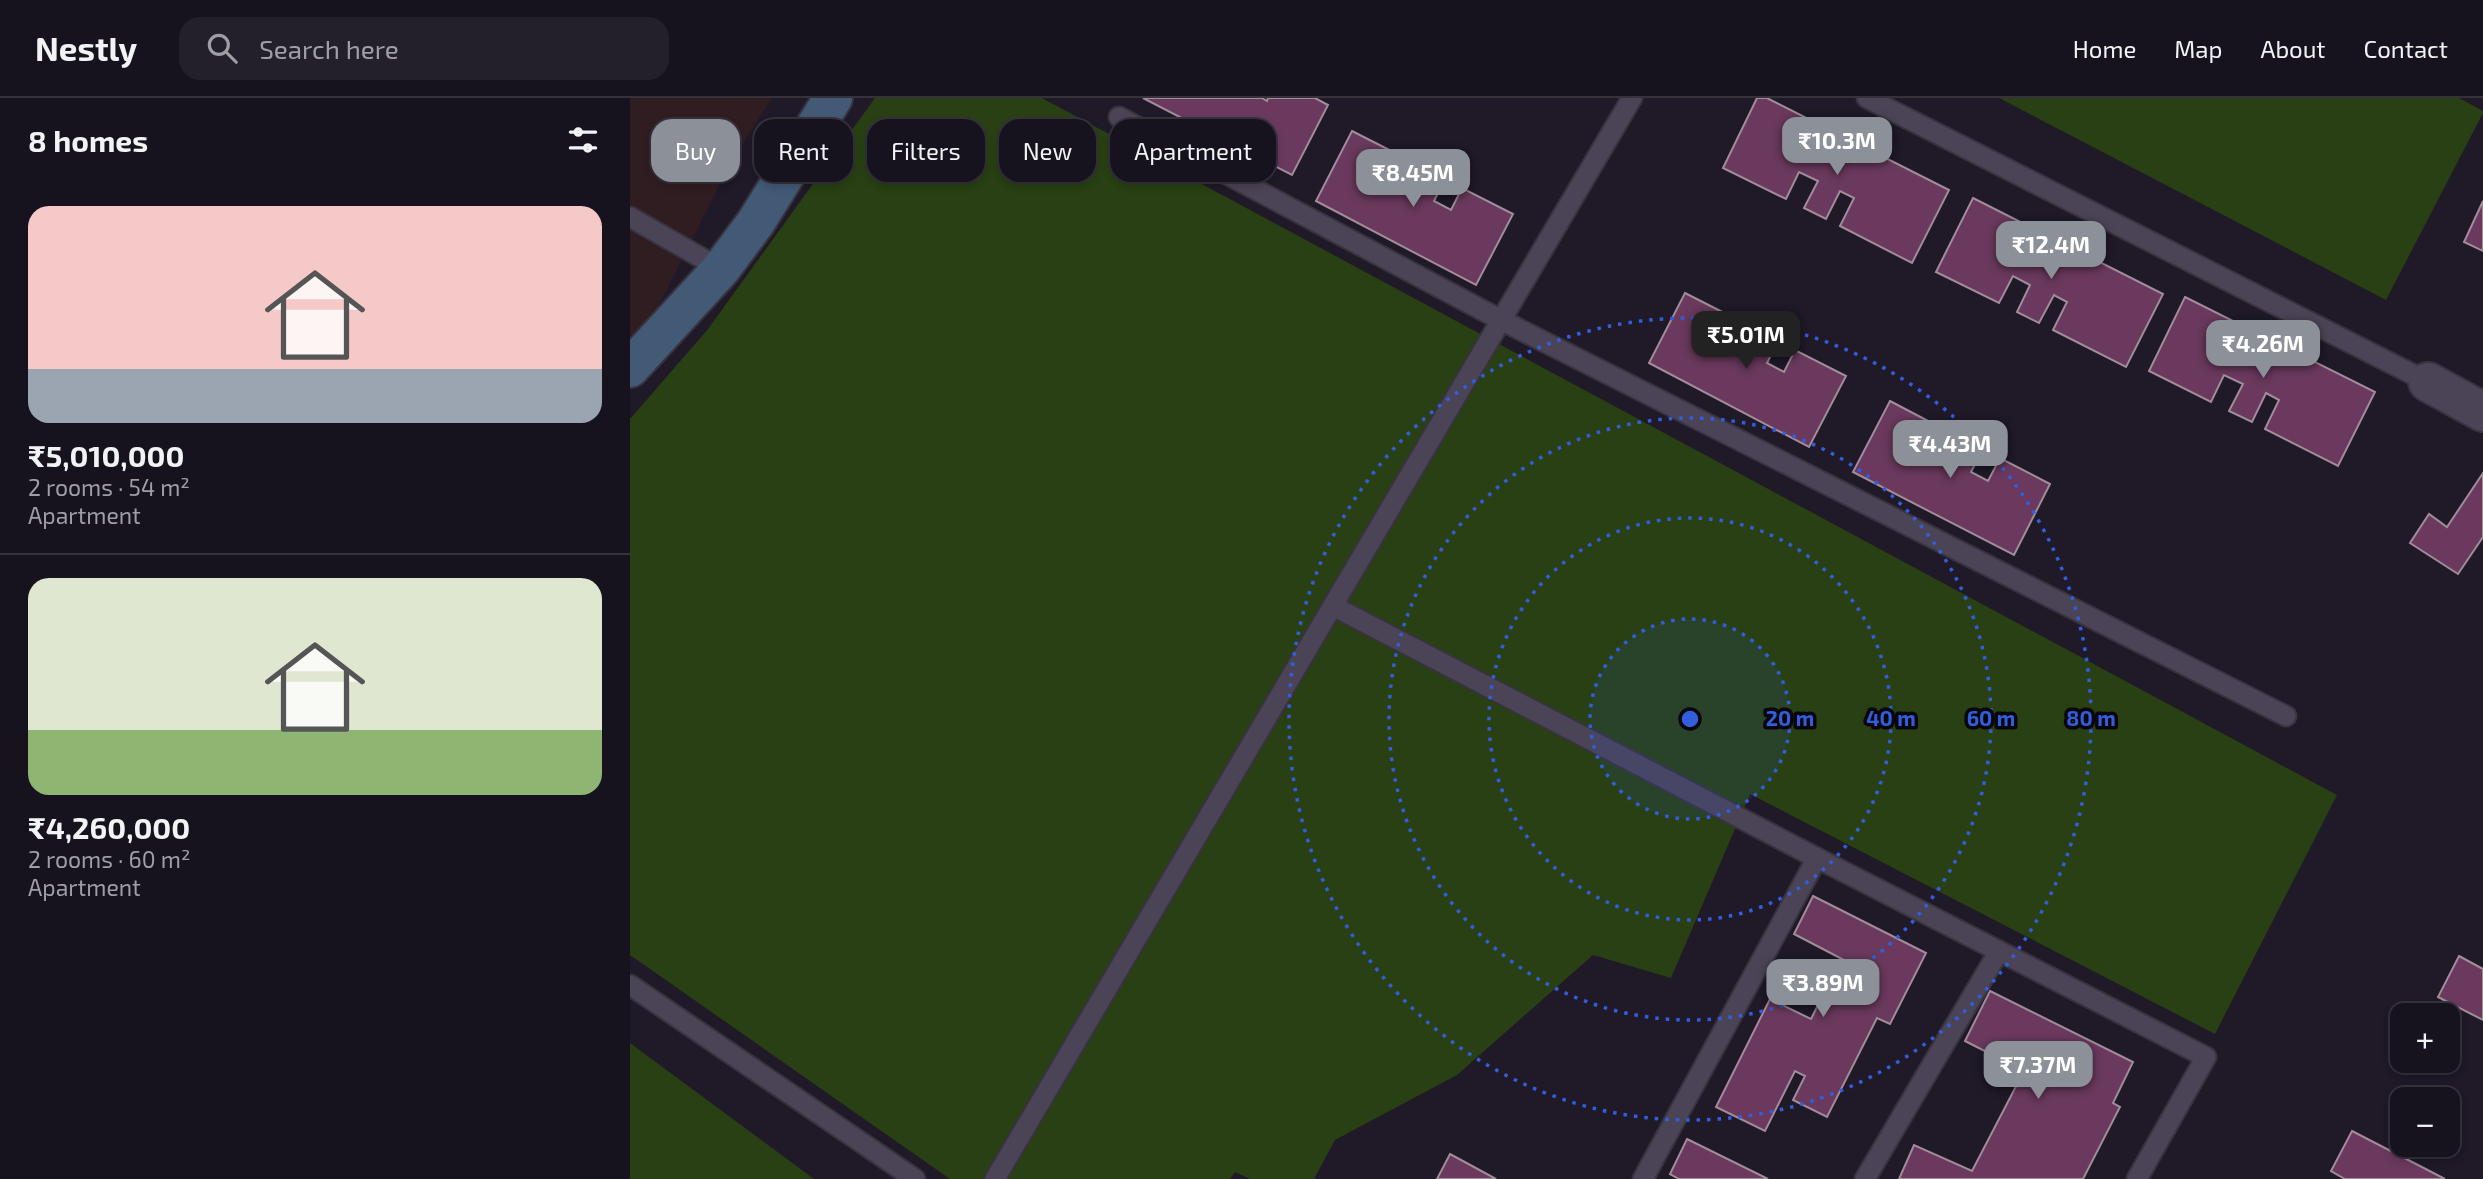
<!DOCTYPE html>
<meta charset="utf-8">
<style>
body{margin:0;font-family:"Exo 2",sans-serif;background:#24202b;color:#f1f3f6;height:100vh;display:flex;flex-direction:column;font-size:26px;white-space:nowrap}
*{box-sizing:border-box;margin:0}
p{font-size:23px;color:#9e9ea4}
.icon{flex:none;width:38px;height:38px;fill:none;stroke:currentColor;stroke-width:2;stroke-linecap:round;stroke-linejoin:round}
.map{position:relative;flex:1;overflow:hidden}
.panel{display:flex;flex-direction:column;background:#17131e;width:630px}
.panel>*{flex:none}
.top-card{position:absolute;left:21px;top:21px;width:665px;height:63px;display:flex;gap:14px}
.fabs{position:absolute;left:1760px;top:905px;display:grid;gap:14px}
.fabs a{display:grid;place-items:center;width:70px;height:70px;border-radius:14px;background:#17131e;box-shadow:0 4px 10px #0003,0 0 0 2px #36323c;font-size:35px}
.price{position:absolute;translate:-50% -60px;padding:0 16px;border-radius:14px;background:#8c9099;color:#fff;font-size:23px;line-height:46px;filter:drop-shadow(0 2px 4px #0008)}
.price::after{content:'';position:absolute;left:50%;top:42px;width:21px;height:16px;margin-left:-10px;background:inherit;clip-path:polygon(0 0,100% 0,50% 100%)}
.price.current{background:#222;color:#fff}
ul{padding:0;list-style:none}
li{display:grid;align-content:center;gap:14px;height:371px;padding:0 28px}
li+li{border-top:2px solid #36323c}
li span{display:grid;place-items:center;height:217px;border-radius:21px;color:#555}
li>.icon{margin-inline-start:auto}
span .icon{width:126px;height:126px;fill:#fffc;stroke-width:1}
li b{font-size:30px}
h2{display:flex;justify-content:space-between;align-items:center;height:84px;padding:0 28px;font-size:30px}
.tag{padding:0 24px;border-radius:21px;background:#17131e;box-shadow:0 4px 10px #0003,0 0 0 2px #36323c;font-size:24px;line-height:63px}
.tag.current{background:#8c9099;color:#fff}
header{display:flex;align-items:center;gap:42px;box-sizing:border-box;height:98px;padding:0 35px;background:#17131e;border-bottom:2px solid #36323c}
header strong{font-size:33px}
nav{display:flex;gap:38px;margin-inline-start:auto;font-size:24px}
.search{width:490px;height:63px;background:#24202b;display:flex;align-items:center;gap:18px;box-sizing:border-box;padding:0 24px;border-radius:21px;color:#9e9ea4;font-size:26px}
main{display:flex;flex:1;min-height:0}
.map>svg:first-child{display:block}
.industrial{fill:#301d22}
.green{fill:#284013}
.building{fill:#6a395d;stroke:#a18c9a;stroke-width:2}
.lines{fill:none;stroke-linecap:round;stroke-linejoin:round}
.lane-casing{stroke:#38333f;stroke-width:23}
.street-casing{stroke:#38333f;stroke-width:42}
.secondary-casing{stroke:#38333f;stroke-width:42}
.lane{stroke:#4b4456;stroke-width:19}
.street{stroke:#4b4456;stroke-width:38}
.secondary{stroke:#425a76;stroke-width:38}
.ring{fill:none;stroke:#325edb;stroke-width:3.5;stroke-dasharray:3.5 7}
.centre{fill:#325edb;stroke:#08060c;stroke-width:3.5}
.ring-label{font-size:21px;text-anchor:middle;font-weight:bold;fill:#325edb;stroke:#08060c;stroke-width:7;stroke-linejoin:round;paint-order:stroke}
</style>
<header>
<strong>Nestly</strong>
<div class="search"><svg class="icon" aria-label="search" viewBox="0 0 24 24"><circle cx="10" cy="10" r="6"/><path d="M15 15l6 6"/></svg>Search here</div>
<nav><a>Home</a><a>Map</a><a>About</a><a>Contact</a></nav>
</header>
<main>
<section class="panel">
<h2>8 homes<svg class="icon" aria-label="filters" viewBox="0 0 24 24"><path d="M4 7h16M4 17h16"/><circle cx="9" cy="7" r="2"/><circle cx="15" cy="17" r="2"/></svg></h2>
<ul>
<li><span style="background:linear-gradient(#f6c9c9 75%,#9aa5b1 0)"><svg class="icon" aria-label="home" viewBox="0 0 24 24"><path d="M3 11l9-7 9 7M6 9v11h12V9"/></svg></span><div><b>₹5,010,000</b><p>2 rooms · 54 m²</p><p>Apartment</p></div></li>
<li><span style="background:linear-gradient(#dfe7d0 70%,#8fb573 0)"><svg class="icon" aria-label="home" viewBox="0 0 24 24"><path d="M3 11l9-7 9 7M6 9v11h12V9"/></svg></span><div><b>₹4,260,000</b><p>2 rooms · 60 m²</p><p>Apartment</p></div></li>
</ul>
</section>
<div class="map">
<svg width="1853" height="1081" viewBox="0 0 1853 1081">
<rect width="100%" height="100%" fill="#1f1928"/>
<path class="industrial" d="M0,0H142L99,68L22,221L0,245Z"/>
<g class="green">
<path d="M245,0H412L1707,697L1585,936L1120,696L1041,880L963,857L827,977L705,1042L684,1081H620L605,1074L600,1081H320L0,857V321L78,231Z"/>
<path d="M1369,0H1829L1853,13V15L1756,202Z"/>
<path d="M0,945L184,1081H0Z"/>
</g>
<g class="building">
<path d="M513,0H632L637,3L638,0H685L698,7L662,77Z"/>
<path d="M1127,0H1137L1319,92L1282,165L1210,128L1224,100L1210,93L1196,121L1174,110L1188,83L1169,74L1156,101L1093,70Z"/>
<path d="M722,33L783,64L771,88L787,97L800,73L815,81L804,103L821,112L832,90L883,116L846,187L686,103Z"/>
<path d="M1343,100L1533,196L1496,269L1423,232L1437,204L1424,197L1409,225L1387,214L1400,187L1383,178L1369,205L1306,174Z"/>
<path d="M1853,103V153L1834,144Z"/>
<path d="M1055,195L1116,226L1104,250L1121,259L1133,235L1148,243L1137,265L1154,274L1165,252L1216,278L1179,349L1019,265Z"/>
<path d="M1555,199L1745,294L1708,368L1635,331L1649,302L1636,295L1622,324L1599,313L1613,286L1594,277L1581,304L1519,273Z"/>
<path d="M1260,303L1321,335L1308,359L1325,367L1337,343L1353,351L1341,374L1358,383L1370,360L1420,386L1384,457L1223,374Z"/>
<path d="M1853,375V439L1828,476L1780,445L1799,416L1817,429Z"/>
<path d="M1183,798L1296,855L1260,926L1247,920L1197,1019L1163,1002L1175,978L1165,973L1135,1033L1086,1009L1140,901L1181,921L1199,885L1202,887L1214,862L1164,836Z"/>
<path d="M1829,858L1853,871V922L1808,899Z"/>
<path d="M1360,893L1503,964L1483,1005L1490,1009L1453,1081H1269L1284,1047L1342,1073L1394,973L1335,943Z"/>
<path d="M1722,1033L1815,1081H1715L1701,1073Z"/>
<path d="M1057,1041L1138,1081H1049L1040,1076Z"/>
<path d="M820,1056L866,1081H807Z"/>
</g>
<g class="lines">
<defs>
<g id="lane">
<path d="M1237,0L1798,284"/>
<path d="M489,19L871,222L1656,618"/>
<path d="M0,119L91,171"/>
<path d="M703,508L1187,760"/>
<path d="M0,887L285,1081"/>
<path d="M365,1081L1002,0"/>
<path d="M1013,1081L1187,760L1576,959L1507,1081"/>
<path d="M1235,1081L1369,853"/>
</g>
<path id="street" d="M1798,284L1853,314"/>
<path id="secondary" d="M0,270L91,171L126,124L203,0"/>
</defs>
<use href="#lane" class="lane-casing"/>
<use href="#street" class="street-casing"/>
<use href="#secondary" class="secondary-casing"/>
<use href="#lane" class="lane"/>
<use href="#street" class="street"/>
<use href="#secondary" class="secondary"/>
</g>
<circle cx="1060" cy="621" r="100" fill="#325edb" fill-opacity=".12"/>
<g class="ring">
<circle cx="1060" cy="621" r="100"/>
<circle cx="1060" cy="621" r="201"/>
<circle cx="1060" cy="621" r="301"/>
<circle cx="1060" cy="621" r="401"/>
</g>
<circle cx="1060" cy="621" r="10" class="centre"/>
<g class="ring-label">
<text x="1160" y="628">20 m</text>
<text x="1261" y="628">40 m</text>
<text x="1361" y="628">60 m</text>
<text x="1461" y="628">80 m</text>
</g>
</svg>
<div class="fabs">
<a>+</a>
<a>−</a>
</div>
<b class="price" style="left:1207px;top:79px">₹10.3M</b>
<b class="price" style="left:783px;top:111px">₹8.45M</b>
<b class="price" style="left:1421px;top:183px">₹12.4M</b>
<b class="price current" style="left:1116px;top:273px">₹5.01M</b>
<b class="price" style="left:1633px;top:282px">₹4.26M</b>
<b class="price" style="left:1320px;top:382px">₹4.43M</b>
<b class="price" style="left:1193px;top:921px">₹3.89M</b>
<b class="price" style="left:1408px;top:1003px">₹7.37M</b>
<div class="top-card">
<a class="tag current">Buy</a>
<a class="tag">Rent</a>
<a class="tag">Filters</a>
<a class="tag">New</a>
<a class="tag">Apartment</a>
</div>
</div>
</main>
